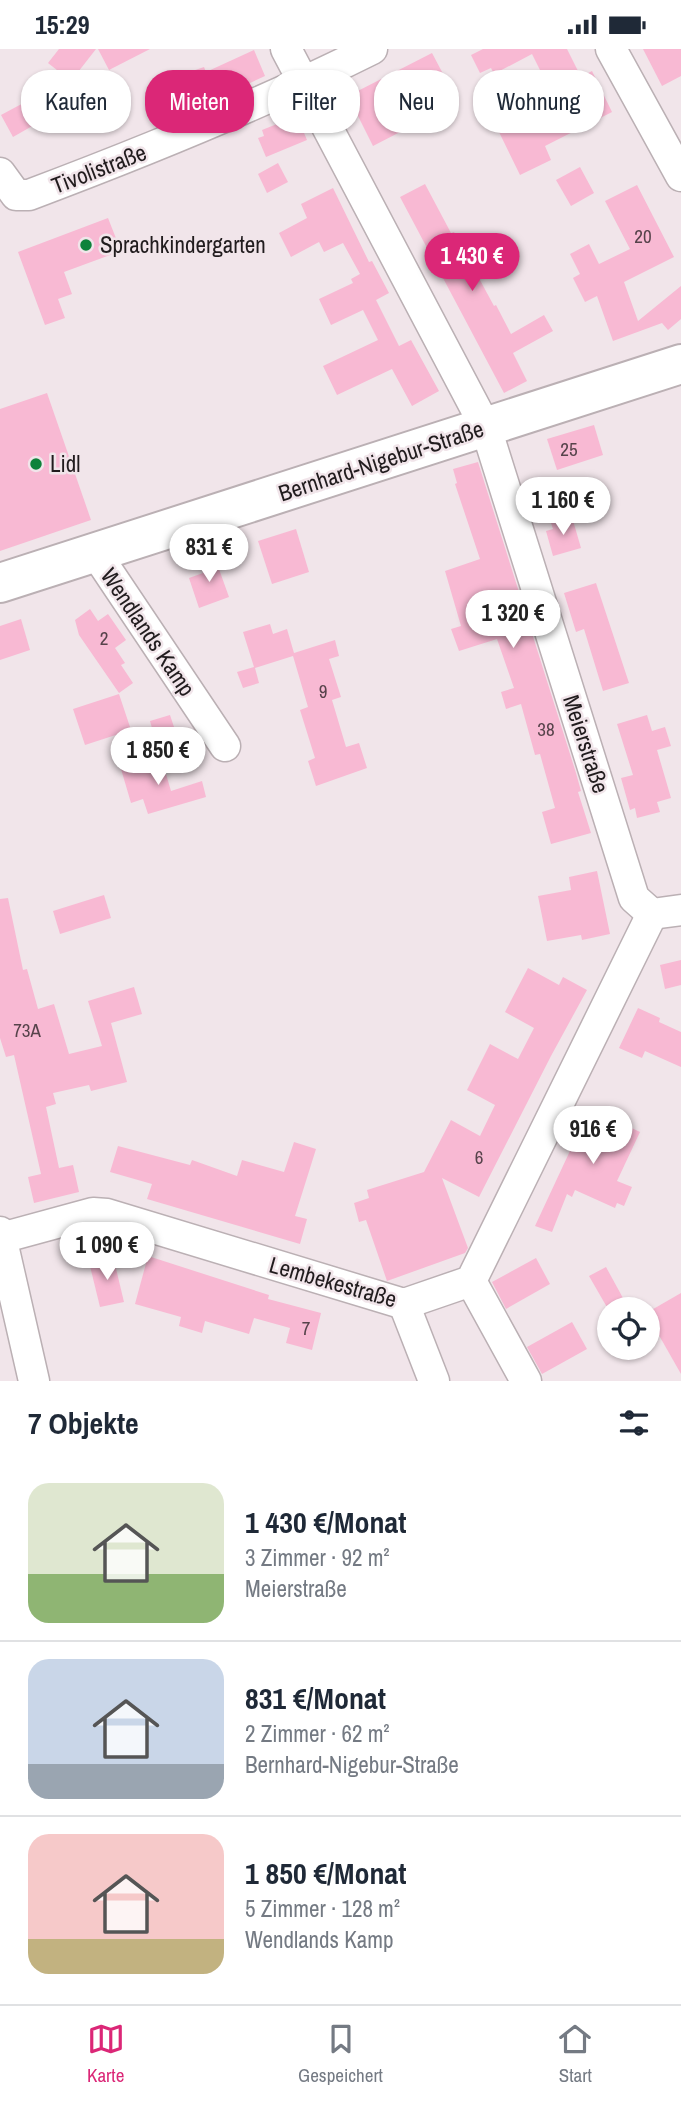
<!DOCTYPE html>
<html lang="de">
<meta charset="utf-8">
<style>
body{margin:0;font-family:"Archivo Narrow",sans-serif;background:#f2f2f3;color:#1f2937;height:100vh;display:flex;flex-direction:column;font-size:26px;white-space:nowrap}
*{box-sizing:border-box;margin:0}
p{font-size:23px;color:#747a83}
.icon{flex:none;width:38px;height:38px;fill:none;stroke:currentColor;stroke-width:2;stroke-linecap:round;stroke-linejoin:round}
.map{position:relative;height:1332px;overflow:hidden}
.panel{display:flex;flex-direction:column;background:#fff;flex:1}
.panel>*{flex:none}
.banner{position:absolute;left:21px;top:21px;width:640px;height:63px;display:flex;gap:14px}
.controls{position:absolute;left:597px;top:1248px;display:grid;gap:14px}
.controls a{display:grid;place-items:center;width:63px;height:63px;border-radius:50%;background:#fff;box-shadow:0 2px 5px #0004;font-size:35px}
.price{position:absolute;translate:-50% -60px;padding:0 16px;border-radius:24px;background:#fff;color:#222;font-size:23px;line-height:46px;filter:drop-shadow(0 2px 4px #0008)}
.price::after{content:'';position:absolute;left:50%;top:42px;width:21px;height:16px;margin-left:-10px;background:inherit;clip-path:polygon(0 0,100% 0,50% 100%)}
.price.selected{background:#db2777;color:#fff}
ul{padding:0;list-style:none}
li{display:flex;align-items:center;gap:21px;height:175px;padding:0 28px}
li+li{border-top:2px solid #e0e1e3}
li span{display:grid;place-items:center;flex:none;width:196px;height:140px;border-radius:21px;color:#555}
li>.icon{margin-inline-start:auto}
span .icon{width:84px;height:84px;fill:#fffc;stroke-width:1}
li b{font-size:30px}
h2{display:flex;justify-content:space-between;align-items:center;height:84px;padding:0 28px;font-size:30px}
.pill{padding:0 24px;border-radius:28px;background:#fff;box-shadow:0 2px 5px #0004;font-size:24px;line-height:63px}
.pill.selected{background:#db2777;color:#fff}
.status{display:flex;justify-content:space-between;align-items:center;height:49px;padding:0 35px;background:#fff;direction:ltr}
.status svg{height:19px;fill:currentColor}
.menu{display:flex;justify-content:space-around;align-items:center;height:98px;border-top:2px solid #e0e1e3;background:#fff;font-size:19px;color:#747a83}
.menu a{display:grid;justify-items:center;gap:4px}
.menu .selected{color:#db2777}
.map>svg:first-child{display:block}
.building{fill:#f8b9d3}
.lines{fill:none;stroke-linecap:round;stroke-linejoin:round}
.minor-casing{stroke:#bbb0b4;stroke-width:33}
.major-casing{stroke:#bbb0b4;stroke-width:42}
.minor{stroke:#fff;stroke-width:30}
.major{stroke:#fff;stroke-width:38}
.poi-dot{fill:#0e823a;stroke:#f1e5ea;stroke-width:2.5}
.labels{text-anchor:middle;stroke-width:5;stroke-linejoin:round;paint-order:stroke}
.number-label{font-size:19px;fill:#57434b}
.street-label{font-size:23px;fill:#211c1e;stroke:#f1e5ea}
.poi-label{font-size:23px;fill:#211c1e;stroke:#f1e5ea;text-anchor:start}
</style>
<div class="status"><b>15:29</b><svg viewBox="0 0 49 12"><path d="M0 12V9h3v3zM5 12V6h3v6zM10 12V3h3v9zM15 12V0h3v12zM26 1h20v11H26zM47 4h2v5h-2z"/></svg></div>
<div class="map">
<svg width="681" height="1332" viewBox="0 0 681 1332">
<rect width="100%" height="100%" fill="#f1e5ea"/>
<g class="building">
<path d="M59,0H96L71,32L48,14Z"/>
<path d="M98,0H150L109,21Z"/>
<path d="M483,0H567L581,28L592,22L612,63L545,97L551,111L520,126L499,83L557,55L532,5L494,25L491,19L480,24L471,6Z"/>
<path d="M643,0H681V27L662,37Z"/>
<path d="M254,1L265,27L239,39L182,58L172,29L204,18L206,23Z"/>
<path d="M432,4L450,38L394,66L402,82L373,97L348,47Z"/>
<path d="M29,51L41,72L13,88L1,66Z"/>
<path d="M297,67L307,91L266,108L258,89L264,87L262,81Z"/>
<path d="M278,114L288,133L267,144L258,125Z"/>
<path d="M580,118L594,144L571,157L556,131Z"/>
<path d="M425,135L451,184L454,183L494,257L496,256L511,285L544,266L553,282L513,304L527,332L504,344L400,148Z"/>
<path d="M637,136L674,208L624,233L638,272L681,237V270L668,281L662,274L613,292L597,247L585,253L573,229L580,225L570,205L589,195L599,215L630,200L605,152Z"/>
<path d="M333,139L369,213L372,212L389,244L376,251L399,297L411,291L439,342L412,357L392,320L337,346L323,317L378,291L363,261L331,276L319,250L353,234L351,230L360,225L343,194L324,203L319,193L291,208L279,184L307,169L301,155Z"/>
<path d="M108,169L121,202L64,223L72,245L58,250L65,269L45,276L18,203Z"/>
<path d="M47,344L91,471L0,502V360Z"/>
<path d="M594,376L603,406L557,421L547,390Z"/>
<path d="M478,413L576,724L581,742L578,743L591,784L551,795L542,763L555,759L540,705L535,706L521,655L506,660L501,643L514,639L497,590L459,602L451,580L461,577L445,522L480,510L455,435L457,434L453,420Z"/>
<path d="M572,468L581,499L553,507L546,482L553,480L551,474Z"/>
<path d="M296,480L309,523L272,535L258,492Z"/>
<path d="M215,509L229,548L199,559L189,529L203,524L199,514Z"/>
<path d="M596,534L629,634L603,642L584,580L576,583L564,544Z"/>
<path d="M90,560L98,572L108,565L126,591L115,599L125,614L121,616L133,634L119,644L79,586L75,571Z"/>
<path d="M21,570L30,601L0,611V577Z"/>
<path d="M270,575L273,585L287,580L294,604L335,591L339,607L329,610L341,648L332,651L346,698L359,694L367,719L316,737L308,712L315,709L300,661L308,658L293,607L255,619L259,634L243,639L237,623L254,618L243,583Z"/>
<path d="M119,645L131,681L85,696L73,660Z"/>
<path d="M170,666L176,684L155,690L150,672Z"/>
<path d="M647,666L652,682L665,678L671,697L657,701L671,749L657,753L660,763L637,769L635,759L630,761L621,729L633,726L617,675Z"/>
<path d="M161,708L171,742L202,732L206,748L148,765L143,750L155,746L131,754L121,720Z"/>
<path d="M597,822L610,885L582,891L581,886L547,892L538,847L571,841L569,828Z"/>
<path d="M104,846L111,869L60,885L53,862Z"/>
<path d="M8,849L23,921L27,920L38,960L54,955L69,1005L102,997L88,952L134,938L142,965L111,974L127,1033L91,1042L89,1036L53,1044L56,1055L46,1058L59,1119L73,1116L79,1143L34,1154L28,1128L41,1125L14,1006L6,1008L0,989V850Z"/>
<path d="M681,911V936L665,940L660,916Z"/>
<path d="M528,919L559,936L563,928L587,941L551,1007L479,1148L442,1129L468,1199L465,1204L387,1232L366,1171L359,1173L354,1154L369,1149L367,1141L424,1123L451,1071L480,1087L495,1056L467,1041L490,995L518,1010L534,979L505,963Z"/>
<path d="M638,959L660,969L659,973L681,983V1018L645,1002L642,1009L619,999Z"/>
<path d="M590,1059L640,1083L617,1132L632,1138L624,1157L617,1154L615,1159L575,1141L572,1148L567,1145L552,1183L535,1177Z"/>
<path d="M294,1093L316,1100L295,1167L307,1170L300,1195L147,1150L152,1135L110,1123L118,1097L190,1116L192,1111L237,1127L242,1111L284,1123Z"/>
<path d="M113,1207L124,1253L100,1258L89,1213Z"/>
<path d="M148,1207L269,1246L268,1250L321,1264L312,1301L286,1294L290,1279L254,1269L249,1285L205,1272L202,1284L179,1277L181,1268L135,1255Z"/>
<path d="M536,1209L550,1235L506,1260L492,1233Z"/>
<path d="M606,1218L629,1260H608L589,1227Z"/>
<path d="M681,1244V1325L648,1267V1263Z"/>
<path d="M572,1273L587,1300L542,1325L527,1298Z"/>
</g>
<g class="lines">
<defs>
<g id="minor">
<path d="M286,0L486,379L634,849L652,865L681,861"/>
<path d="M611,0L681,127"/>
<path d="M0,124L16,146H29C146,102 260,56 372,0"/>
<path d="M95,503L225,697"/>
<path d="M0,1183L34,1332"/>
<path d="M1,1189L93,1164L107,1165L404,1255L471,1232L652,865"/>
<path d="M471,1232L526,1332"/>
<path d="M404,1255L434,1332"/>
</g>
<path id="major" d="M0,534L681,315"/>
</defs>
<use href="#minor" class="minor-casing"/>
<use href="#major" class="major-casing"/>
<use href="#minor" class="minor"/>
<use href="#major" class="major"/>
</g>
<g class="poi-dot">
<circle cx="86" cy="196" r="7"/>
<circle cx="36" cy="415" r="7"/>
</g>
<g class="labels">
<g class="number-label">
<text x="643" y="194">20</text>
<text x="569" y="407">25</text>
<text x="104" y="596">2</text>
<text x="323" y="649">9</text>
<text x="546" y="687">38</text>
<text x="27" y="988">73A</text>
<text x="479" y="1115">6</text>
<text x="306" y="1286">7</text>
</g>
<g class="street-label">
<text transform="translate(99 120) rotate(-21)" y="8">Tivolistraße</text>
<text transform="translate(381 412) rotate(-18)" y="8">Bernhard-Nigebur-Straße</text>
<text transform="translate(148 583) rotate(56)" y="8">Wendlands Kamp</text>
<text transform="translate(586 695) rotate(72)" y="8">Meierstraße</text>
<text transform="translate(333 1233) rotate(16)" y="8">Lembekestraße</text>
</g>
<g class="poi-label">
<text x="100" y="204">Sprachkindergarten</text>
<text x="50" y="423">Lidl</text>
</g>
</g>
</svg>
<div class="controls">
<a><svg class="icon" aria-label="locate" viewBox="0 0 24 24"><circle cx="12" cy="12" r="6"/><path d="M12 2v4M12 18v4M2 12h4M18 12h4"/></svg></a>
</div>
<b class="price selected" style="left:472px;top:244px">1 430 €</b>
<b class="price" style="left:563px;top:488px">1 160 €</b>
<b class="price" style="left:209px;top:535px">831 €</b>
<b class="price" style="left:513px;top:601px">1 320 €</b>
<b class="price" style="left:158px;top:738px">1 850 €</b>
<b class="price" style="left:593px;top:1117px">916 €</b>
<b class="price" style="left:107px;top:1233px">1 090 €</b>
<div class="banner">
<a class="pill">Kaufen</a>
<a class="pill selected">Mieten</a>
<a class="pill">Filter</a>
<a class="pill">Neu</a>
<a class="pill">Wohnung</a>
</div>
</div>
<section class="panel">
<h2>7 Objekte<svg class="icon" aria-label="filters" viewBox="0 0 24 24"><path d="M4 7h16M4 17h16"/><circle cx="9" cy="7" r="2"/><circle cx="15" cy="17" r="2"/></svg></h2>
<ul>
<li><span style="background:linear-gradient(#dfe7d0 65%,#8fb573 0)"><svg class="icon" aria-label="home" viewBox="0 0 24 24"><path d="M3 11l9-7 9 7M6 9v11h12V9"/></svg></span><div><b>1 430 €/Monat</b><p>3 Zimmer · 92 m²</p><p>Meierstraße</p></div></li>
<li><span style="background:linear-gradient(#c9d6e8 75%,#9aa5b1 0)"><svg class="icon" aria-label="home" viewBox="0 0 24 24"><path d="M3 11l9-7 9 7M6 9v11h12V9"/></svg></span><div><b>831 €/Monat</b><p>2 Zimmer · 62 m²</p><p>Bernhard-Nigebur-Straße</p></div></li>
<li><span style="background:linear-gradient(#f6c9c9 75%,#c2b280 0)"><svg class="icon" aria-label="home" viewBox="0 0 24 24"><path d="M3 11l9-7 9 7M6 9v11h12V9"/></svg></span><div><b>1 850 €/Monat</b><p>5 Zimmer · 128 m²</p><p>Wendlands Kamp</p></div></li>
</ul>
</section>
<nav class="menu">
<a class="selected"><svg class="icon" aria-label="map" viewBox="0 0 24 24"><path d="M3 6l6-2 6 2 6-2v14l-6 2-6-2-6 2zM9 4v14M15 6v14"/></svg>Karte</a>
<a><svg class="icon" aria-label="saved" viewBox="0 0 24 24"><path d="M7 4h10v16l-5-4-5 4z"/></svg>Gespeichert</a>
<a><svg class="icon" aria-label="home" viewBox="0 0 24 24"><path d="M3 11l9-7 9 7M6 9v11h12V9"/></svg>Start</a>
</nav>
